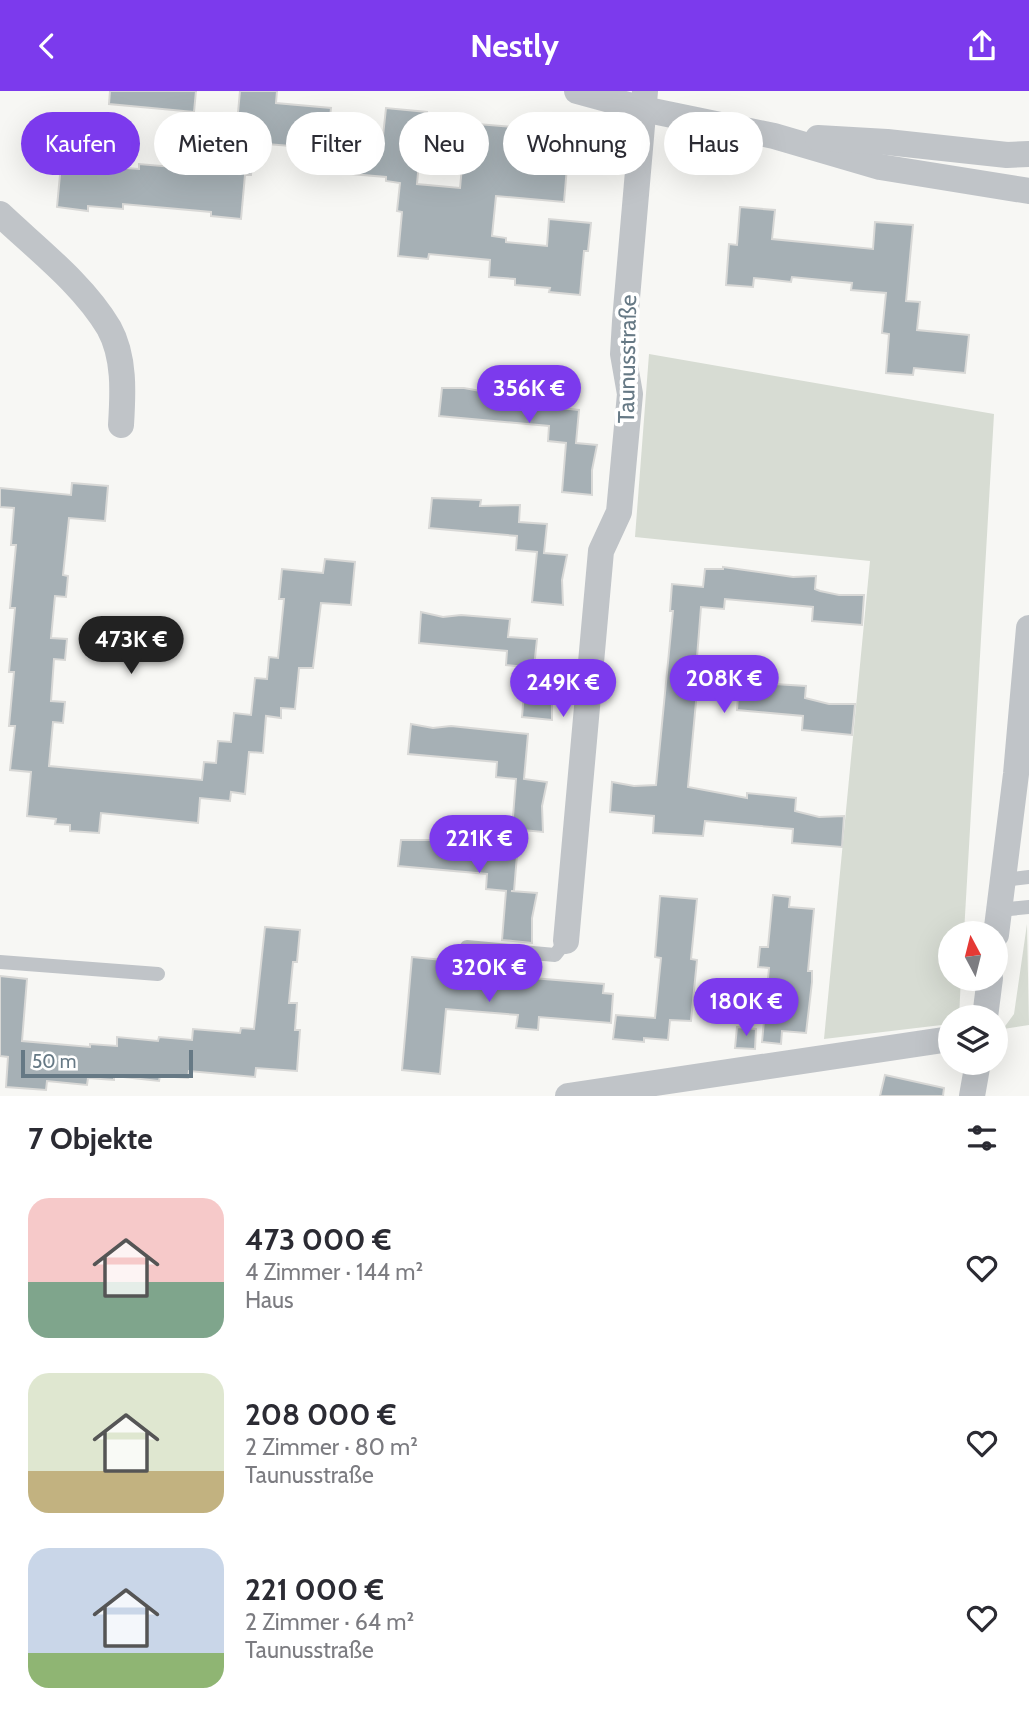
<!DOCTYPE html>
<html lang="de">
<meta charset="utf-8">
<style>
body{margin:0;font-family:Cabin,sans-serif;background:#f2f2f3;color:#2b2b33;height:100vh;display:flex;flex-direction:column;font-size:26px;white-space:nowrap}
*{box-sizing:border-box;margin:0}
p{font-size:23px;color:#7c7c81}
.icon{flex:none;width:38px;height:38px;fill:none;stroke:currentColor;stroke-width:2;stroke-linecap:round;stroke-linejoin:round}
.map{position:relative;height:1005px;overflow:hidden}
.drawer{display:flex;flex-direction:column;background:#fff;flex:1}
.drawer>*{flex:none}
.hud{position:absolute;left:21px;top:21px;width:987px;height:63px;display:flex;gap:14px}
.needle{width:46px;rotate:353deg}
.controls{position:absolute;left:938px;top:830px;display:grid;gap:14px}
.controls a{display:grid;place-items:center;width:70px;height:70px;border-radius:50%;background:#fff;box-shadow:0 7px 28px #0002;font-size:35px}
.scale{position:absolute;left:21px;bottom:18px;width:172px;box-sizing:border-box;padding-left:7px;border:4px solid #667985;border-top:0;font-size:19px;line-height:24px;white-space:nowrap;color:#667985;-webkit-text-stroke:5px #fff;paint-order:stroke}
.price{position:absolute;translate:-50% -60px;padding:0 16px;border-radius:24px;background:#7c3aed;color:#fff;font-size:23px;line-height:46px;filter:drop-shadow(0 2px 4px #0008)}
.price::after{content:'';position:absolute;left:50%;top:42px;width:21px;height:16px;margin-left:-10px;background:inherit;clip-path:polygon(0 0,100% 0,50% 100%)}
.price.active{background:#222;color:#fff}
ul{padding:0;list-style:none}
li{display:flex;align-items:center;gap:21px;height:175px;padding:0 28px}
li span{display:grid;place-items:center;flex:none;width:196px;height:140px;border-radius:21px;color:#555}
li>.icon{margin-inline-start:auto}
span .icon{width:84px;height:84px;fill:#fffc;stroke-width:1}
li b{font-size:30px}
h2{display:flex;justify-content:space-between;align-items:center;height:84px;padding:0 28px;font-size:30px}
.pill{padding:0 24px;border-radius:32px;background:#fff;box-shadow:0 7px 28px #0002;font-size:24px;line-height:63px}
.pill.active{background:#7c3aed;color:#fff}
header{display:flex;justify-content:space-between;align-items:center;height:91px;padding:0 28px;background:#7c3aed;color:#fff;font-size:32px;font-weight:800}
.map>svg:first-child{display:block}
.green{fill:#d7dcd3}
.building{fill:#a6b0b5;stroke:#d8d8d6;stroke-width:2}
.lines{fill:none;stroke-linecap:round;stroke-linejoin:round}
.service{stroke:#c0c4c8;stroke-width:14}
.minor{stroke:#c0c4c8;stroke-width:26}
.labels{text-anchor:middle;stroke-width:7;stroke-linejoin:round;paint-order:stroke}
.street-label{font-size:23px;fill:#667985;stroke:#fff}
</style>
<header><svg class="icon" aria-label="back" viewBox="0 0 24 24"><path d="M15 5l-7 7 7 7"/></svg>Nestly<svg class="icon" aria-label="share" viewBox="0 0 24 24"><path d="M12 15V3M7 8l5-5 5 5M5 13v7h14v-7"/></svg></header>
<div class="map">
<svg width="1029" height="1005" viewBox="0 0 1029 1005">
<rect width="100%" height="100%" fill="#f7f7f4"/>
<g class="green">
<path d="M649,263L994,323L964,842H950V887H961L959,926H950V933L824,948L870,470L635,446Z"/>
<path d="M1027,833L1029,934L1003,938L1014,923Z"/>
</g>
<g class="building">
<path d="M110,0H196L194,21L109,13Z"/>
<path d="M240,0H277L276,12L331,17L329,35L343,36V41L383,45L386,17L427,21L425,49H421L417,93L460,97L466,32L570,41L564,111L496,105L492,145L506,147V151L547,155L549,128L591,132L588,160H584L580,204L549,201L550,197L515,194V188L489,186L490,169L429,163L428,168L398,165L402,121L397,120L400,92L386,90V86L351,83L352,78L326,75L327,58L267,53L266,57L253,56L251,84H245L241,128L211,125V121L123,113V118L88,115V120L57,116L61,73L56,72L59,43L101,47L98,75L139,78V73L208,79L211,52L235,54Z"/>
<path d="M740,116L775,119L772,148L873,158L875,131L913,134L906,210L920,211L917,239L969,244L965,282L914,277L913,284L886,282L889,243L882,242L886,202L851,199L852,192L792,186L791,191L754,187L753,196L726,194L729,153L737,154Z"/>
<path d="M442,297H464L486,301L504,299L552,305L551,316L579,319L576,352L597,354L592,379V404L562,401L566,352L548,350L549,335L439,325Z"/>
<path d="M72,392L108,395L105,430L69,427L63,484L68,485L66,506L55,505L51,547L67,548L65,569L54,568L51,610L65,611L63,632L53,631L49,675L202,689L204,671L216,672L218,650L231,651L234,622L251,624L255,587L267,588L269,566L278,567L284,508H279L282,478L323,482L325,468L355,471L351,514L321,512L313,577H299L295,618L281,617V627L266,625L263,662L249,661L245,703L231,701L230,710L200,707L198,732L101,722L99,742L70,740V734L55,733L56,728L27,725L31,681L10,679L15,635H9L14,581H9L15,517H10L16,454H11L14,417L0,416V397L71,404Z"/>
<path d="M432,407L481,409L480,415L520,414L519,431L547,433L544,462L567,464L562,489L563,514L532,511L537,461L516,459L517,445L429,437Z"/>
<path d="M723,476L793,486L816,485L815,498L820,500L839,504H864L862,534L812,530L813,516L725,508L724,518L701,516L696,579H699L688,696L747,707V702L796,707L795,720L819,726L844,725L842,756L792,752L793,738L705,730L703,745L653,742L654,725L610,721L612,691L634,695L656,694L673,520H670L672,493L703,496L705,478H723Z"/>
<path d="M421,521L443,526L461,524L510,528L508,546L537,548L534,577L557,579L552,604V629L522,626L526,576L506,574L507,560L419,552Z"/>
<path d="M739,591L806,595L805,607L829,613H855L852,644L802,639L803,625L737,619Z"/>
<path d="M411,633L433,637L451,635L528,643L524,688L547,691L542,715L543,741L512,738L516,688L496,686L497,671L408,663Z"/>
<path d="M401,749H445L467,753L518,752L514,800H511L537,802L532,827V852L502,849L506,800L486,798L487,783L398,775Z"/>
<path d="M773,804L790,806L789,816L814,818L808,880H812V891L806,942L782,940L781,953L762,951L769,877L758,876L760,856H768Z"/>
<path d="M660,805L697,808L691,868L697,869L691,930L670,929L668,949L644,947V951L613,948L616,924L655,927L661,867L655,866Z"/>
<path d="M265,836L300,839L297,871H293L289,912H297L295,939H300L297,980L256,977L255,986L189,980L188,987L160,985L159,990L114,985V989L88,987L87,994L47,990L46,999L6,996L8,966L0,965V885L27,888L22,950L90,956V953L117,955V946L158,950L159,946L192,949L193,938L240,942L241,937L254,938Z"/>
<path d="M412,866L443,869L442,879L498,884L500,869L523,871L521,886L604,893L603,902L613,903L611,932L539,926L538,939L516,937L518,924L446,918L440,983L402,979Z"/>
<path d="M737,936L756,938L755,958L735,957Z"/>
<path d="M885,984L944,997L943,1005H880Z"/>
</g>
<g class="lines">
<g class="service">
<path d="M1004,789L1029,786"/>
<path d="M999,819L1029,816"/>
<path d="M467,856L555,864L566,850"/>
<path d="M0,871L158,883"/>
</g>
<g class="minor">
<path d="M577,0L643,18L774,45L880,76L1029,100"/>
<path d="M818,47L887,51L1007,64L1029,63"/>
<path d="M0,123C37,158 83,193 109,237C125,266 123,302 121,334"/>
<path d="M996,844L1016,683L1029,537"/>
<path d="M566,850L601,460L619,421L630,303L623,263L625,230L645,0"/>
<path d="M985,926L990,887"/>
<path d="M568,1005L950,948"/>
<path d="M972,1005L978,971"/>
</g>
</g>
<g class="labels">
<g class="street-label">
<text transform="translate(627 268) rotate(-89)" y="8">Taunusstraße</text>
</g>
</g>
</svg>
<div class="controls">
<a><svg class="needle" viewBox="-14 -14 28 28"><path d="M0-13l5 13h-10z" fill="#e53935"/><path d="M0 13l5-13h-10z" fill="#7c7c81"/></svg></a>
<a><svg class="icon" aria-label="layers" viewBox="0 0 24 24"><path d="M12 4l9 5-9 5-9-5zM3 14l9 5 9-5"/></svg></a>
</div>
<div class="scale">50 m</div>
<b class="price" style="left:529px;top:334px">356K €</b>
<b class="price active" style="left:131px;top:585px">473K €</b>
<b class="price" style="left:724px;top:624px">208K €</b>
<b class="price" style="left:563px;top:628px">249K €</b>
<b class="price" style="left:479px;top:784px">221K €</b>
<b class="price" style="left:489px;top:913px">320K €</b>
<b class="price" style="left:746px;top:947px">180K €</b>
<div class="hud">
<a class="pill active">Kaufen</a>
<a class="pill">Mieten</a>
<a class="pill">Filter</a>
<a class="pill">Neu</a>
<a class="pill">Wohnung</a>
<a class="pill">Haus</a>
</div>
</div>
<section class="drawer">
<h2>7 Objekte<svg class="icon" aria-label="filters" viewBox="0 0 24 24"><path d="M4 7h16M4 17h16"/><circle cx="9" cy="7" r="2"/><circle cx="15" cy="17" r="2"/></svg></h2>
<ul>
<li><span style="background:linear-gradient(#f6c9c9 60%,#7fa58c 0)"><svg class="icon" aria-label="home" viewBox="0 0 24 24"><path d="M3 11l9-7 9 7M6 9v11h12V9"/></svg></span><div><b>473 000 €</b><p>4 Zimmer · 144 m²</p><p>Haus</p></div><svg class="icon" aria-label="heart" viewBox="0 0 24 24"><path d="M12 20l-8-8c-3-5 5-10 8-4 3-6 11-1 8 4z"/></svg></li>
<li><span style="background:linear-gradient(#dfe7d0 70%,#c2b280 0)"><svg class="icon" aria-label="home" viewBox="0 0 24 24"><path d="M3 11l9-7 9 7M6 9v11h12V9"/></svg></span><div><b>208 000 €</b><p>2 Zimmer · 80 m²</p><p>Taunusstraße</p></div><svg class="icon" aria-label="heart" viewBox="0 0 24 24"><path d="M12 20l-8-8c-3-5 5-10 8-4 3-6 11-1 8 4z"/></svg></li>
<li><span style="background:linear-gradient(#c9d6e8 75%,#8fb573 0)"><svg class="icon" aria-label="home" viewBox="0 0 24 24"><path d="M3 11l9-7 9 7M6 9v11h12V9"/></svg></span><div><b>221 000 €</b><p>2 Zimmer · 64 m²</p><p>Taunusstraße</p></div><svg class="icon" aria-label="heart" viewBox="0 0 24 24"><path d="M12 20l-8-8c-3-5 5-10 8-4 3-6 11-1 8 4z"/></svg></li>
</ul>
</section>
